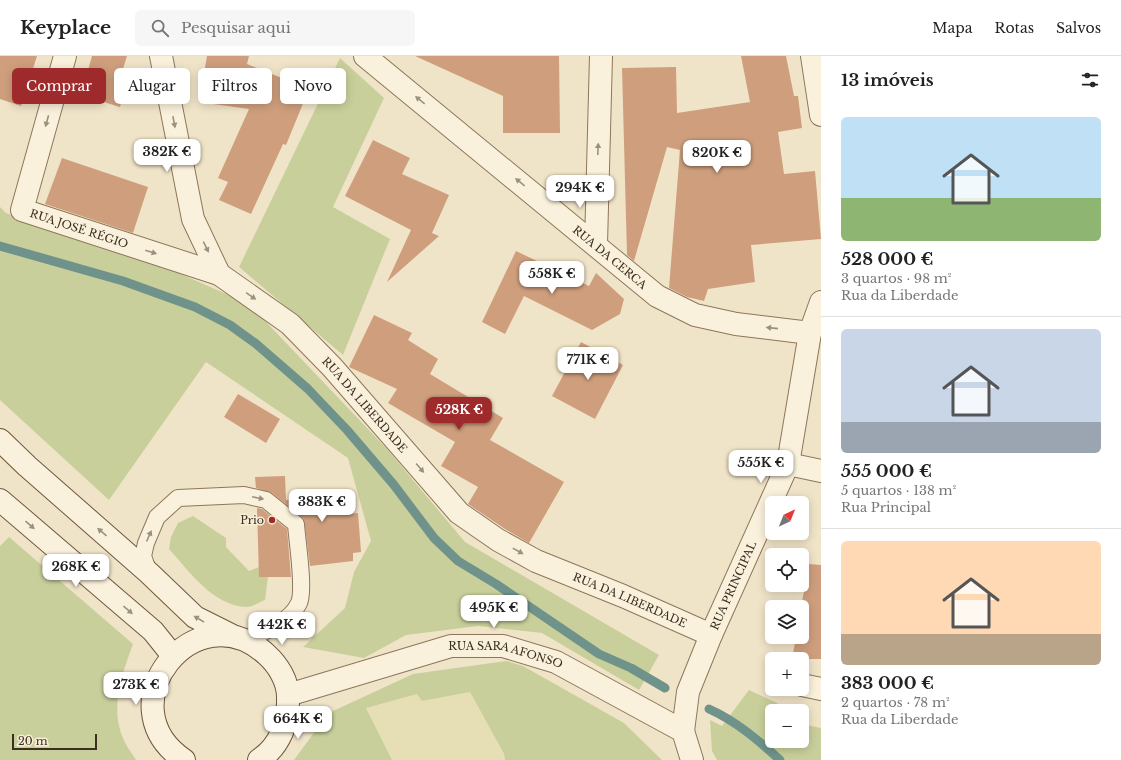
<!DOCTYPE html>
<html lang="pt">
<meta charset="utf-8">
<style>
body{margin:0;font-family:"Libre Baskerville",serif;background:#f6f6f6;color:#222;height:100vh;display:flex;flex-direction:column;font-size:15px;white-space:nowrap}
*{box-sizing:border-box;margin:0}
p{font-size:13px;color:#767676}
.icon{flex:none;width:22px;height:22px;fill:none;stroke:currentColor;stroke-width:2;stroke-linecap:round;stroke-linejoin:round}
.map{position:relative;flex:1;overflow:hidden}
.side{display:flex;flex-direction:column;background:#fff;width:300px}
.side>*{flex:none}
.hud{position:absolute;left:12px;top:12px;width:380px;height:36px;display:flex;gap:8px}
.needle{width:26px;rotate:43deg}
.controls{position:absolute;left:765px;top:440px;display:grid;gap:8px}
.controls a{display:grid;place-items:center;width:44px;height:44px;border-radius:6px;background:#fff;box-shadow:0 2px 10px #0003;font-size:20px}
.scale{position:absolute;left:12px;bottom:10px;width:85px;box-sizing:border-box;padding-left:4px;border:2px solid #3d2e20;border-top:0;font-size:11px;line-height:14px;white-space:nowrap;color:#3d2e20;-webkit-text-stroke:3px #f7eed8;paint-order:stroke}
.price{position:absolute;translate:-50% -34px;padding:0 9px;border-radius:8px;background:#fff;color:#222;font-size:13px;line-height:26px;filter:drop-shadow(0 1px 2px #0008)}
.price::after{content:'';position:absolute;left:50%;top:24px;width:12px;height:9px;margin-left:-6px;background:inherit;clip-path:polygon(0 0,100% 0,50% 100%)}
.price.current{background:#9e2a2b;color:#fff}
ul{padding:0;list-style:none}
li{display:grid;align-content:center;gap:8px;height:212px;padding:0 20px}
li+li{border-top:1px solid #e0e0e0}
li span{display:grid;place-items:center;height:124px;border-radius:6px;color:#555}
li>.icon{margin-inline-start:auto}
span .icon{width:72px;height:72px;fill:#fffc;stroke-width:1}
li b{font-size:17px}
h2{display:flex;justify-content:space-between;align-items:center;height:48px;padding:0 20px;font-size:17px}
.pill{padding:0 14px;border-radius:6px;background:#fff;box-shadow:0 2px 10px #0003;font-size:14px;line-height:36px}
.pill.current{background:#9e2a2b;color:#fff}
header{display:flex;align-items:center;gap:24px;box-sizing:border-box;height:56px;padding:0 20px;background:#fff;border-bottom:1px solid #e0e0e0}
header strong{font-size:19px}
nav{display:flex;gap:22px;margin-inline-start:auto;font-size:14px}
.search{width:280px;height:36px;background:#f6f6f6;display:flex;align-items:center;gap:10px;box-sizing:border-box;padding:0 14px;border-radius:6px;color:#767676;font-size:15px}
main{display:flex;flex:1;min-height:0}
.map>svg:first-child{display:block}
.farmland{fill:#e6deb5}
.green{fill:#c9cf9b}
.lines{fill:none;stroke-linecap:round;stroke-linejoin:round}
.stream{stroke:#6f938a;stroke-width:9}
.building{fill:#cf9f7d}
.lane-casing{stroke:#8d765c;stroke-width:18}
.street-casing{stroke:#8d765c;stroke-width:24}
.secondary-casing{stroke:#6f573f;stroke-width:24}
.lane{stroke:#faf1dc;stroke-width:16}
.street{stroke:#faf1dc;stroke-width:22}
.secondary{stroke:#faf1dc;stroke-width:22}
.oneway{fill:#9c907e}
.poi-dot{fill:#9e2a2b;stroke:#f7eed8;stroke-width:1.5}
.labels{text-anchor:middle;stroke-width:3;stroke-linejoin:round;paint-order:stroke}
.street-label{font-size:11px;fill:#3d2e20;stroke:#f7eed8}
.poi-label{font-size:11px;fill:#3d2e20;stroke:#f7eed8;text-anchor:end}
</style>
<header>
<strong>Keyplace</strong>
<div class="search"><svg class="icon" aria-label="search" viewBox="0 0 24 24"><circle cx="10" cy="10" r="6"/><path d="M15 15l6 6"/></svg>Pesquisar aqui</div>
<nav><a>Mapa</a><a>Rotas</a><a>Salvos</a></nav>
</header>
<main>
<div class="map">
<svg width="821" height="704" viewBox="0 0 821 704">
<rect width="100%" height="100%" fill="#f0e4c8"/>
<path class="farmland" d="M470,636L504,699L505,704H392L366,652L417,638L422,645Z"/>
<g class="green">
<path d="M340,2L384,42L333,151L390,183L343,299L239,211Z"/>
<path d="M0,151L6,157L158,208L249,248L387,393L465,486L659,599L639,634L542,577L478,570L406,579L364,602L303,591L345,552L354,516L371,485L348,402L206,306L109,444L0,344Z"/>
<path d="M193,460L226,482V491L249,515L259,511V521H268L265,544C260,546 252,551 247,551C213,550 190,516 169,493L171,481L178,467Z"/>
<path d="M9,481L133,588C122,618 110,651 123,682C126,690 132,697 136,704H0V490Z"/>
<path d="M506,605L523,610L624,667L662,704H505L504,698L470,636L422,645L417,638L366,652L392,704H294L324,663L333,655L413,618Z"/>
<path d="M749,634L777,647L784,655H772V685H802V668L821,672V704H717L712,695L710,664L722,670Z"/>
</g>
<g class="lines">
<g class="stream">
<path d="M0,190L123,225L195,251L230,269L255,287L308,333L347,374L394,429L434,482L458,505L496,528L599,598L631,612L665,632"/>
<path d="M709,653C736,665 758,684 780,704"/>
</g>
</g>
<g class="building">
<path d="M0,0H37L21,50L0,43Z"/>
<path d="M92,0H127L122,16L129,19L120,51L81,39Z"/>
<path d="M207,0H249L247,8L309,33L286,89L283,88L251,158L219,144L228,126L218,122L249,53L199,46Z"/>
<path d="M415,0H559L560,77H503V40Z"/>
<path d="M741,0H786L794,40H798L802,72L778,76L784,118L815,115L821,183L751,189L755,226L708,233L704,245L687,241L669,232L680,94L667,91L634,205L627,199L622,12L676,11L677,57L750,46Z"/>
<path d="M373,84L410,102L402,118L449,139L432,177L439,180L387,226L411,174L345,140Z"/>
<path d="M62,102L148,131L133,177L45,148Z"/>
<path d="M516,195L589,230L596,217L624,243L620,258L592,274L524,240L505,278L482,266Z"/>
<path d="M374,259L412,277L408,284L438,303L430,318L503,362L490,384L564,426L529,487L505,473L468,448L478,431L441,410L455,386L388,347L397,333L349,311Z"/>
<path d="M581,286L623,309L595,363L552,340Z"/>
<path d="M238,338L280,363L266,387L224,361Z"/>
<path d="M285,420L286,444L349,440L350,458L358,457L361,496L353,497V505L310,510L304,463L272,437L256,432L255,421Z"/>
<path d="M257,452L262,453L287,473L291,521H259Z"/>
<path d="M809,508L821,509V603H792L796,581H802L801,551Z"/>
</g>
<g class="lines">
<defs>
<path id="lane" d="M149,517L143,500L146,487L157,461L178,442L244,439L266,444L296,468C297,485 305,533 299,547C290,567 262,577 244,584"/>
<g id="street">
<path id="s1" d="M65,0L22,154L219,218"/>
<path id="s2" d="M161,0L193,163L219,218L290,268L332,311L459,457L498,484L536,505L623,540L711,579"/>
<path id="s3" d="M365,0L657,240L695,259L736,268L810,277"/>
<path d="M812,0L821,59"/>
<path d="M596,188L601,0"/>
<path d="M788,408L821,415"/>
<path d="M802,629L821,633"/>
<path id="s4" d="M288,639L451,590H503L556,606L683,675L692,704"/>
<path id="s5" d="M683,675L688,636L711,579L788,408L810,277L821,246"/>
</g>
<g id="secondary">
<path d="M0,384L27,410L149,517L195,561L231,579"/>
<path d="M0,444L153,575L173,600"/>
<path d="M184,704C103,649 196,533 267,599C278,609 288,625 288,641C289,666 280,690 259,704"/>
</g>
</defs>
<use href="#lane" class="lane-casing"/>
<use href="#street" class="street-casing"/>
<use href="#secondary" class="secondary-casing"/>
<use href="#lane" class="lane"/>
<use href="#street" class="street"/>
<use href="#secondary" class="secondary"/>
</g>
<defs><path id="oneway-solid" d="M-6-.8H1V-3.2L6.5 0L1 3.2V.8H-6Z"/></defs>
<g class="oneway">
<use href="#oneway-solid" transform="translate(420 44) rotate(-141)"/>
<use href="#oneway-solid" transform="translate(47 65) rotate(105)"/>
<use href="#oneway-solid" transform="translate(174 66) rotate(79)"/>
<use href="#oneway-solid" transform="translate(598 93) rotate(-88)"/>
<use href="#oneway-solid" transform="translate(520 126) rotate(-141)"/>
<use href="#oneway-solid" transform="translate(206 191) rotate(64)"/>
<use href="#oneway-solid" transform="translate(151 196) rotate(18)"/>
<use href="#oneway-solid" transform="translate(251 240) rotate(35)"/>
<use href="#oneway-solid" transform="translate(772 272) rotate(-174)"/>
<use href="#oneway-solid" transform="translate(420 412) rotate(49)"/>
<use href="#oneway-solid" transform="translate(258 442) rotate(12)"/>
<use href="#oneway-solid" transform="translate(30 469) rotate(41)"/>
<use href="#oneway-solid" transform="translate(102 476) rotate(-139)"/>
<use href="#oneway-solid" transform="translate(149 480) rotate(-66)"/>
<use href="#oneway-solid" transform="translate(518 495) rotate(29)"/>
<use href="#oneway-solid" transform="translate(128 554) rotate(41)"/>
<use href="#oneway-solid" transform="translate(199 563) rotate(-149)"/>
</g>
<circle class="poi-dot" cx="272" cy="464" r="4"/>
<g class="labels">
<g class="street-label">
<text dy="4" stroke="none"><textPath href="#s1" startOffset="220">RUA JOSÉ RÉGIO</textPath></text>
<text dy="4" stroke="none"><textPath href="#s3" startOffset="317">RUA DA CERCA</textPath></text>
<text dy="4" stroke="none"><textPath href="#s2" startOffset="424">RUA DA LIBERDADE</textPath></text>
<text dy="4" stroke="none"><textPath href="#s5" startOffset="155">RUA PRINCIPAL</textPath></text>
<text dy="4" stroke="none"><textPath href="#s2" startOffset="760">RUA DA LIBERDADE</textPath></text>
<text dy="4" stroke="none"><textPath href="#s4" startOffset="226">RUA SARA AFONSO</textPath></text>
</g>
<g class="poi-label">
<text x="264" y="468">Prio</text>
</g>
</g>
</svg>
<div class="controls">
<a><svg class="needle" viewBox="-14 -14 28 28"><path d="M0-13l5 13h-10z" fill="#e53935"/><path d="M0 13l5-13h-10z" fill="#767676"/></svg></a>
<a><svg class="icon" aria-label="locate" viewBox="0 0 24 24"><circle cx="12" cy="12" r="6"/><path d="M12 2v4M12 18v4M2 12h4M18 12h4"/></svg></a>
<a><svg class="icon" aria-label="layers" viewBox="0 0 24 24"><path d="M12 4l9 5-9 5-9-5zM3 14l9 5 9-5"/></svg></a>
<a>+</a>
<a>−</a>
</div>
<div class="scale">20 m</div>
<b class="price" style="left:167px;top:117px">382K €</b>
<b class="price" style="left:717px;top:118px">820K €</b>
<b class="price" style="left:580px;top:153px">294K €</b>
<b class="price" style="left:552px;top:239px">558K €</b>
<b class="price" style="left:588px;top:325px">771K €</b>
<b class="price current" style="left:459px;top:375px">528K €</b>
<b class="price" style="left:761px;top:428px">555K €</b>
<b class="price" style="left:322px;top:467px">383K €</b>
<b class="price" style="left:76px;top:532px">268K €</b>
<b class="price" style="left:494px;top:573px">495K €</b>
<b class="price" style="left:282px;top:590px">442K €</b>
<b class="price" style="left:136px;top:650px">273K €</b>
<b class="price" style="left:298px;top:684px">664K €</b>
<div class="hud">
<a class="pill current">Comprar</a>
<a class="pill">Alugar</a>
<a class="pill">Filtros</a>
<a class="pill">Novo</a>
</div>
</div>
<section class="side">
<h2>13 imóveis<svg class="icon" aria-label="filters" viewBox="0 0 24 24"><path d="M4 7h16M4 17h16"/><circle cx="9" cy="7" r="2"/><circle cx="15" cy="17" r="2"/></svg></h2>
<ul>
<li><span style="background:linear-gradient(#bfe0f5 65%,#8fb573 0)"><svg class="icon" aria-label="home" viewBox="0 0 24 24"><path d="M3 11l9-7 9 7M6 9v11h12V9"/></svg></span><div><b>528 000 €</b><p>3 quartos · 98 m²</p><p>Rua da Liberdade</p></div></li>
<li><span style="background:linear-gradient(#c9d6e8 75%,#9aa5b1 0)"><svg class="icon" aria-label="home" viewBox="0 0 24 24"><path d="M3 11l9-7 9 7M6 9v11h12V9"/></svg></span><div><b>555 000 €</b><p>5 quartos · 138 m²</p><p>Rua Principal</p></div></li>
<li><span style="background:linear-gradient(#ffd9b3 75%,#b9a48a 0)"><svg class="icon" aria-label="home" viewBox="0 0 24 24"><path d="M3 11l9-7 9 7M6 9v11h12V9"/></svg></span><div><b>383 000 €</b><p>2 quartos · 78 m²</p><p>Rua da Liberdade</p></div></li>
</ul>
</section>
</main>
